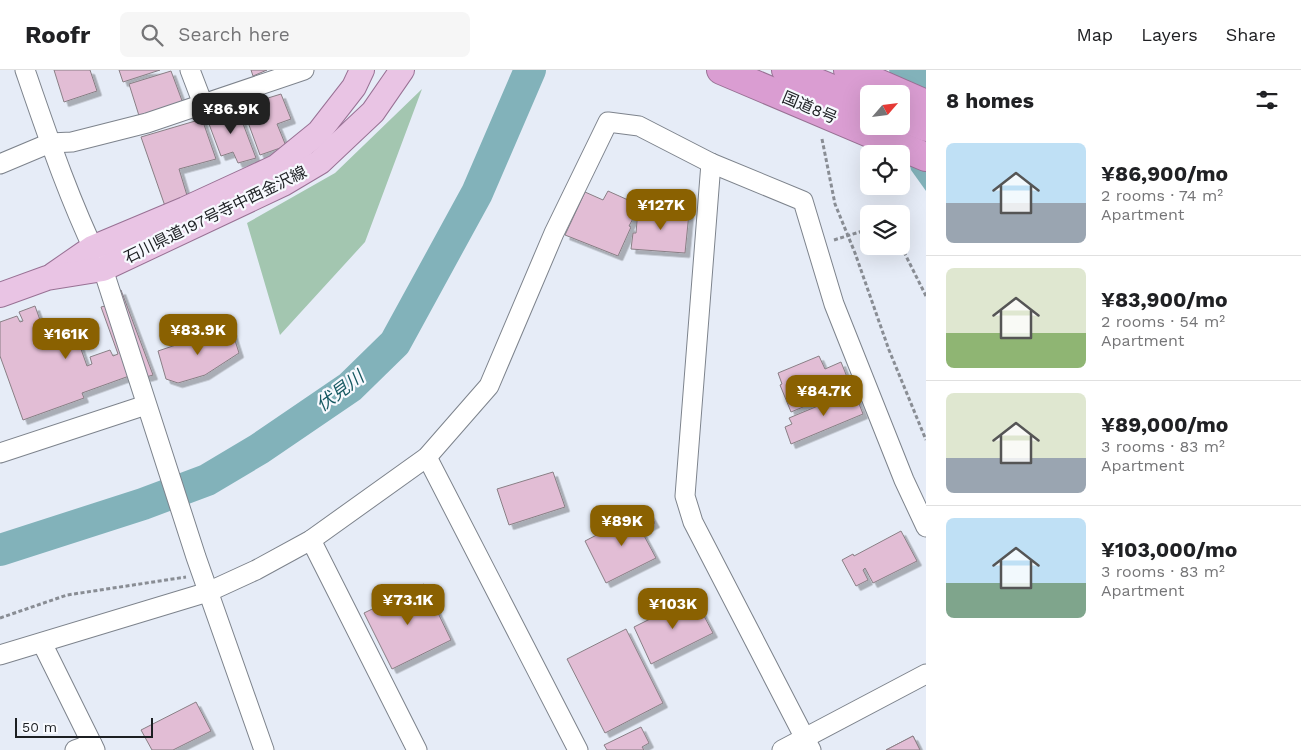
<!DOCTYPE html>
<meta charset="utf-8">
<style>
body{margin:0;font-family:"Work Sans","Noto Sans JP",sans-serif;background:#f6f6f6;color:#202124;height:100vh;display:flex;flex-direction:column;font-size:19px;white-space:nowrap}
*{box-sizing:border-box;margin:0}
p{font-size:16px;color:#757577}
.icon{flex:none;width:28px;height:28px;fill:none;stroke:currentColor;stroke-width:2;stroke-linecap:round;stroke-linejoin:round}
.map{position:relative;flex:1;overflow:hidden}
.side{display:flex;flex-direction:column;background:#fff;width:375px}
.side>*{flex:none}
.needle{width:32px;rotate:62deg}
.tools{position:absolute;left:860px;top:15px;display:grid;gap:10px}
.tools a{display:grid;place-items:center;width:50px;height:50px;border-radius:8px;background:#fff;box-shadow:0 5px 20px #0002;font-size:25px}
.scale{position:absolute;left:15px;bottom:12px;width:138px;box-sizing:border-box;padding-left:5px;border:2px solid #1c1f22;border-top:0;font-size:14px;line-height:18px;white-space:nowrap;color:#1c1f22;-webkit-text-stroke:4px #f7f9fe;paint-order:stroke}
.price{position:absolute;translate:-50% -42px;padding:0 11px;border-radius:10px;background:#8a6101;color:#fff;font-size:16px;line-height:32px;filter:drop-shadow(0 1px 2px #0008)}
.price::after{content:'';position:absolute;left:50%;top:30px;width:15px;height:11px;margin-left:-8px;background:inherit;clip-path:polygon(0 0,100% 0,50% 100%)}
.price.selected{background:#222;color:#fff}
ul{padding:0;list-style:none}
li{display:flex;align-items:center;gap:15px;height:125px;padding:0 20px}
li+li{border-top:1px solid #e0e0e0}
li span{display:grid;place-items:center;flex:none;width:140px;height:100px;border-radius:8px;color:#555}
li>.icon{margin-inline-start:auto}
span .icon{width:60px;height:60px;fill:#fffc;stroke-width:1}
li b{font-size:21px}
h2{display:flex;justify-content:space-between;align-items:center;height:60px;padding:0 20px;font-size:21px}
header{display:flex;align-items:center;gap:30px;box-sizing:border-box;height:70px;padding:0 25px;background:#fff;border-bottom:1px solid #e0e0e0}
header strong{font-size:24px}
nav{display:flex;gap:28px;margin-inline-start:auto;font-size:18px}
.search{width:350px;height:45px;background:#f6f6f6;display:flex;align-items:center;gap:12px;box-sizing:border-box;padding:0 18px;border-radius:8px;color:#757577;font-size:19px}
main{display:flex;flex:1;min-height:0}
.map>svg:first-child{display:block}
.green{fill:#a3c6b0}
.water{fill:#82b2ba}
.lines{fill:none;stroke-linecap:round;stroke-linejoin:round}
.river{stroke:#82b2ba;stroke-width:32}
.building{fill:#e2bdd5;stroke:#897f85;filter:url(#shadow)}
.minor-casing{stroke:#7d838c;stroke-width:21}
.major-casing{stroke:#987194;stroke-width:26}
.highway-casing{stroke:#987194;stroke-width:30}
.path{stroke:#898d94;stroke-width:3;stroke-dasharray:4 2.5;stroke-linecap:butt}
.minor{stroke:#fff;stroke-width:19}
.major{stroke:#e9c4e4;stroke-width:24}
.highway{stroke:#da9dd2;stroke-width:28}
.labels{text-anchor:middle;stroke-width:4.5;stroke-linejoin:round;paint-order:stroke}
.street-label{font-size:16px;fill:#1c1f22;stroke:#f7f9fe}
.water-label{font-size:18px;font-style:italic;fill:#165962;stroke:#f7f9fe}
</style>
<header>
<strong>Roofr</strong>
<div class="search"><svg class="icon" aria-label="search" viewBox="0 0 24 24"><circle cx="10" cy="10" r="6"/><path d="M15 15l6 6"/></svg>Search here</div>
<nav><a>Map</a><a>Layers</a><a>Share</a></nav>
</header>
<main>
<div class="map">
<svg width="926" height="680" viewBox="0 0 926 680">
<defs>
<filter id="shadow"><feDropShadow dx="4.5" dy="4.5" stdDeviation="0" flood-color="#0004"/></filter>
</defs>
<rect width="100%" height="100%" fill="#e6ecf7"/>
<path class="green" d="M422,19L365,172L280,265L247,153L335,103Z"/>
<path class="water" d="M889,0H926V121L911,100Z"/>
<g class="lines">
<path class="river" d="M0,480L143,434L207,410L259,379L350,317L395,273L477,123L530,0"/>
</g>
<g class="building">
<path d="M54,0H90L97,21L64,32Z"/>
<path d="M119,0H160L123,12Z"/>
<path d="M251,0H267L253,6Z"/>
<path d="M171,1L184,36L141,52L129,14Z"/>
<path d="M281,24L291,49L277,54L286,76L260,85L242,36Z"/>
<path d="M237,38L256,88L238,93L233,82L221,86L206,46Z"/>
<path d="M202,49L216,89L179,99L189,132L166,139L141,67Z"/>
<path d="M608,121L637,134L633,142L636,143L629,156L631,157L618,186L565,165L585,122L603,130Z"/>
<path d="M638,139L689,143L685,183L631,179L633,163H636Z"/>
<path d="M121,220L153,305L146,307L143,301L82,323L84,328L23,350L0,286V252L17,246L20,252L23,251L19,242L35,236L50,278L77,268L87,296L92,294L90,287L110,280L113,286L118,284L101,237L105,236L102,227Z"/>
<path d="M226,258L232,261L239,283L205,305L178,313L166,309L158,281Z"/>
<path d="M819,286L825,299L841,292L851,317L791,342L780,315L782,314L778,303Z"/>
<path d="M854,321L863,344L791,374L785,357L792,354L789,348Z"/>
<path d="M553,402L565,437L509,455L497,419Z"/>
<path d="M647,439L655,453L641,460L656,488L606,513L585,471Z"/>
<path d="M901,461L917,491L873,513L865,498L863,500L868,510L856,516L842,490L853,484L854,486Z"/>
<path d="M424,514L451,570L392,599L364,543Z"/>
<path d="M694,527L713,563L651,594L634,557Z"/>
<path d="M626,559L663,633L605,663L567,589Z"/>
<path d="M196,632L211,661L173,680H152L141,660Z"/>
<path d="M641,657L649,673L642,677L644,680H607L604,675Z"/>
<path d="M913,666L920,680H886Z"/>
<path d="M913,666L920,680H886Z"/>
</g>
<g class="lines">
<defs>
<g id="minor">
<path d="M25,0C48,67 71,135 103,199L196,487L264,680"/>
<path d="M190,0L203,34"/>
<path d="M711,93L685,426L693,452L811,680"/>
<path d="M0,94L50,73L72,72L147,53L304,0"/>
<path d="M0,383L146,335"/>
<path d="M427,387L578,680"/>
<path d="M311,470L417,680"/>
<path d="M42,573L95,680"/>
<path d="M0,585L208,522L256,500L311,470L427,387L489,316L554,163L608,52L639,56L711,93L803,131L834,234L904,410L926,457"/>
<path d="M75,680L92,674"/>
<path d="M782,680L926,604"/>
</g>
<g id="major">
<path d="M53,205L92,178L185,139L276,97L319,62L354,17L362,0"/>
<path d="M0,225L47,208L103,199L283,114L320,92L356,58L373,42L402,0"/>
</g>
<g id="highway">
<path d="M721,0L926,87"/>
<path d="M786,0L869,34"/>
<path d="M848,0L926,34"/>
<path d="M901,47L926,57"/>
</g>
</defs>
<use href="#minor" class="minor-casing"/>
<use href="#major" class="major-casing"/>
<use href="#highway" class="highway-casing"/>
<g class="path">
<path d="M822,69L835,134L855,183L889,280L926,370"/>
<path d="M834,170L869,159"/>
<path d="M901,176L926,226"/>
<path d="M0,548L67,525L186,507"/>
</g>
<use href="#minor" class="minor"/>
<use href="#major" class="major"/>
<use href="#highway" class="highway"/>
</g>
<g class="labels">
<g class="street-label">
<text transform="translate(810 37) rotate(23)" y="6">国道8号</text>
<text transform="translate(215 144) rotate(-26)" y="6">石川県道197号寺中西金沢線</text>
</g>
<g class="water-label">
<text transform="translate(340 321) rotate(-37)" y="6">伏見川</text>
</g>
</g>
</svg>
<div class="tools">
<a><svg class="needle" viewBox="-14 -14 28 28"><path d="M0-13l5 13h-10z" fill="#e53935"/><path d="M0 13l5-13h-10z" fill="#757577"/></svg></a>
<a><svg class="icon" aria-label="locate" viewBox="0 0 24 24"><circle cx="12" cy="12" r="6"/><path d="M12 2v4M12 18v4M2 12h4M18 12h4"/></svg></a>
<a><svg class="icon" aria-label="layers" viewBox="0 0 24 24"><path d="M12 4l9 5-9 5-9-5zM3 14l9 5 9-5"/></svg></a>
</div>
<div class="scale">50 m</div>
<b class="price selected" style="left:231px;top:65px">¥86.9K</b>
<b class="price" style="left:661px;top:161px">¥127K</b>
<b class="price" style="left:198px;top:286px">¥83.9K</b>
<b class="price" style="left:66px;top:290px">¥161K</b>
<b class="price" style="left:824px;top:347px">¥84.7K</b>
<b class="price" style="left:622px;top:477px">¥89K</b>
<b class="price" style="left:408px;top:556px">¥73.1K</b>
<b class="price" style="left:673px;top:560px">¥103K</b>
</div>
<section class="side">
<h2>8 homes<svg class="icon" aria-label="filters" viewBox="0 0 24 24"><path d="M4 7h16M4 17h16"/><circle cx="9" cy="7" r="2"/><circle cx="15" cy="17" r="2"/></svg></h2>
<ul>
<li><span style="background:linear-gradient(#bfe0f5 60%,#9aa5b1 0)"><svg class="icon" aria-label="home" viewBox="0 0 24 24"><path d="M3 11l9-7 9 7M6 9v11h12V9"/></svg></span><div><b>¥86,900/mo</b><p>2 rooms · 74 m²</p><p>Apartment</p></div></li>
<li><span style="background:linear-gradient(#dfe7d0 65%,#8fb573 0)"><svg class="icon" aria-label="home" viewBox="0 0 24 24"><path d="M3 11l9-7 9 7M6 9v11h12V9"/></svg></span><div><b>¥83,900/mo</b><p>2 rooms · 54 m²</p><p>Apartment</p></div></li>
<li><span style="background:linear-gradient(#dfe7d0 65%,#9aa5b1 0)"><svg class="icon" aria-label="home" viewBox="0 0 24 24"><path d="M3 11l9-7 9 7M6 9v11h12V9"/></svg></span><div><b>¥89,000/mo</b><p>3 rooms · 83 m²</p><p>Apartment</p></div></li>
<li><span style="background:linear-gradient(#bfe0f5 65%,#7fa58c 0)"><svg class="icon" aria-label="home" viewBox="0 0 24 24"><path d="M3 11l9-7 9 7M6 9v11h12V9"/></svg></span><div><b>¥103,000/mo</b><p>3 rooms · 83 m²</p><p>Apartment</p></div></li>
</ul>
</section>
</main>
